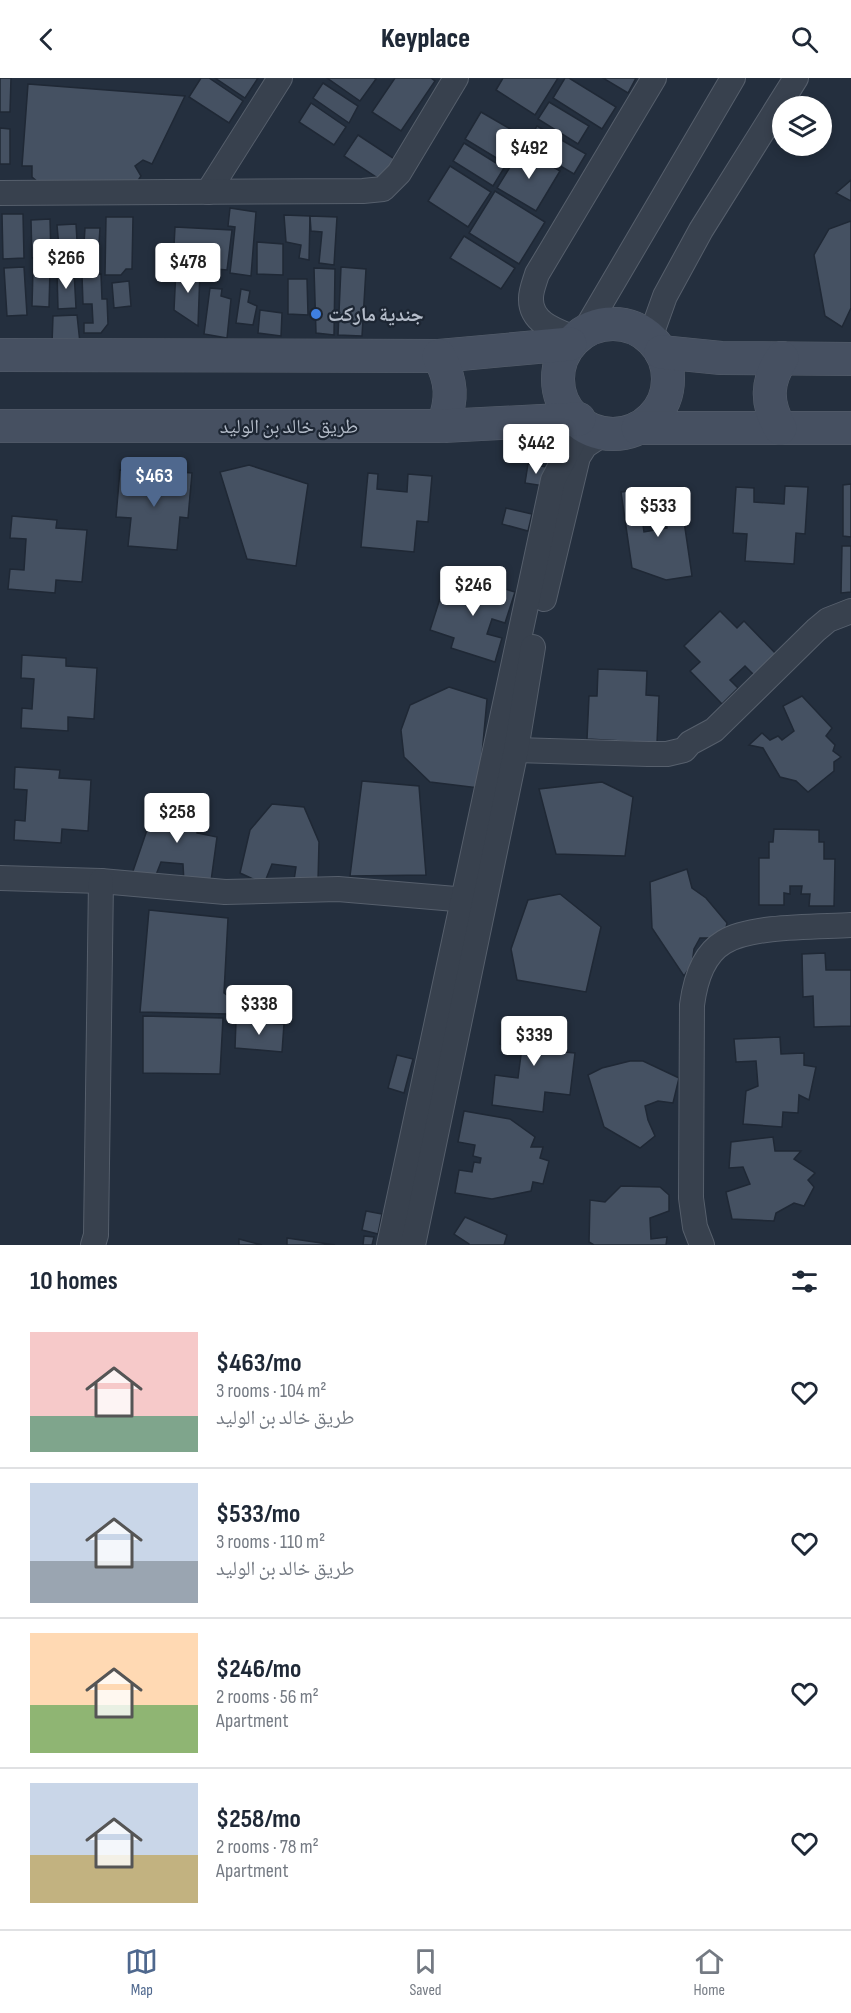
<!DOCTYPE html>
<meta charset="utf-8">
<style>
body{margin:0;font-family:"Sofia Sans Condensed","Noto Naskh Arabic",sans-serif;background:#f2f2f3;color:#1f2937;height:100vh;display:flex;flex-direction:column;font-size:22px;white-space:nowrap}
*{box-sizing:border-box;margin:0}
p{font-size:20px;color:#747a83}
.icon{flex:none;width:33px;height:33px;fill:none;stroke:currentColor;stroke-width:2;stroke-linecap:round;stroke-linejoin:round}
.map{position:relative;height:1167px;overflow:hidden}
.side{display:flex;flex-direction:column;background:#fff;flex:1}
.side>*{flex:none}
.controls{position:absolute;left:772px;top:18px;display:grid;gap:12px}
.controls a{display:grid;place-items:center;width:60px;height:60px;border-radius:50%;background:#fff;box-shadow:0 3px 9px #0003;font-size:30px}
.price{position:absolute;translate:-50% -51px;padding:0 14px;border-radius:6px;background:#fff;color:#222;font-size:20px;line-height:39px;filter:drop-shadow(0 2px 3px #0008)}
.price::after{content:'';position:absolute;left:50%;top:36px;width:18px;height:14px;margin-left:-9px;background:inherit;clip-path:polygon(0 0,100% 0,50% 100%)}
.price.active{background:#4f688e;color:#fff}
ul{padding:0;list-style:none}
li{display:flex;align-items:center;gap:18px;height:150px;padding:0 30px}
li+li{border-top:2px solid #e0e1e3}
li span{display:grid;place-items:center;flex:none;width:168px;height:120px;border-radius:0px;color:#555}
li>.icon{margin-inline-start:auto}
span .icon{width:72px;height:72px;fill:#fffc;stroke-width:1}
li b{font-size:26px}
h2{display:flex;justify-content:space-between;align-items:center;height:72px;padding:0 30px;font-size:26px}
header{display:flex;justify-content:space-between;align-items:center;height:78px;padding:0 30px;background:#fff;font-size:27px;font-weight:800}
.dock{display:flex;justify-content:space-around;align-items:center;height:84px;border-top:2px solid #e0e1e3;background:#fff;font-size:16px;color:#747a83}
.dock a{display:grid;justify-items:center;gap:3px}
.dock .active{color:#4f688e}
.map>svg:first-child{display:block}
.building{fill:#455162;stroke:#1f2835;stroke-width:1.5}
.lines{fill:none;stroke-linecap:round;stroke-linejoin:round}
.street-casing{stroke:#565f6c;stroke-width:26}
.secondary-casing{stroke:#565f6c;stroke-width:34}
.street{stroke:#38414e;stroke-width:24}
.secondary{stroke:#465061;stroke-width:33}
.shop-dot{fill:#3f7fe0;stroke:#1d2633;stroke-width:2}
.labels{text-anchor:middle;stroke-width:4.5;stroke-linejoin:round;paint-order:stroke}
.poi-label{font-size:20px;font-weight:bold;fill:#b4bcc9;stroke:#1d2633;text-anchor:start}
.street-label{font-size:20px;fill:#b4bcc9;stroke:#1d2633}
</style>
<header><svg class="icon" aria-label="back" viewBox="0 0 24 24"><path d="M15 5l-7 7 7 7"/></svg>Keyplace<svg class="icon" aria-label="search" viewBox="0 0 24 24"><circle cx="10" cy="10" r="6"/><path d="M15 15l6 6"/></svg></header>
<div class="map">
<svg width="851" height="1167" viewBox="0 0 851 1167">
<rect width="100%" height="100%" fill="#242f3e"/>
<g class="building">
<path d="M0,0H11L10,34H0Z"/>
<path d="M201,0H209L243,23L229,45L189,19Z"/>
<path d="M215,0H258L245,20Z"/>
<path d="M327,0H374L376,1L360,23Z"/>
<path d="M395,0H431L435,3L401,53L372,34Z"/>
<path d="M503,0H558L535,37L496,12Z"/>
<path d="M565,0H569L616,29L602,51L553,20Z"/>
<path d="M603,0H636L628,15Z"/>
<path d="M323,5L358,28L349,45L313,20Z"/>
<path d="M28,6L185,18L152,86L143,82L135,88L141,98L137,104L45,110L32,99V88H22Z"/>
<path d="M549,24L589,48L578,66L538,41Z"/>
<path d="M311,25L346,49L334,67L299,44Z"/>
<path d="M481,34L524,59L508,87L465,61Z"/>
<path d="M537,48L586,76L574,96L526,68Z"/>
<path d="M0,50L10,51V86H0Z"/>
<path d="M358,57L396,82L382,103L344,78Z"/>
<path d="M464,65L504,90L493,108L453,83Z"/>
<path d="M522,70L560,93L536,133L497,110Z"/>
<path d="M450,88L491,114L468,149L428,123Z"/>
<path d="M851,102V123L836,115Z"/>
<path d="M495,113L545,144L519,186L469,155Z"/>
<path d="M230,130L256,134L251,198L230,195L235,149L228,148Z"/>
<path d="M2,136H23L24,180L3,181Z"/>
<path d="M284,137L310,138L309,182L299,180L301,167L286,164Z"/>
<path d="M310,138L337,139L334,187L319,185L322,154L311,153Z"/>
<path d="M106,139H133L132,191H126L121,197H105Z"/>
<path d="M50,141L51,179L32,180L31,142Z"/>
<path d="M851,143V230L842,249L825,238L814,177L829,151Z"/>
<path d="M76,146L78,179L60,180L57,147Z"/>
<path d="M175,149L232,152L227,192L173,187Z"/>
<path d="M85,150H100L98,181H83Z"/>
<path d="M464,158L515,190L501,211L450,180Z"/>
<path d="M257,164L283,166V197L257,196Z"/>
<path d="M24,189L27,237L7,238L4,190Z"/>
<path d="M341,189L366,191L362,258L338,257Z"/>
<path d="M314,190L335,191L334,257L316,255Z"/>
<path d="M33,191L50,192L49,229L32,228Z"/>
<path d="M176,191L200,193L198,248L174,232Z"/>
<path d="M57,193H74L76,230L58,231Z"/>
<path d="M101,196L102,221H107L108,246L101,255H84V245H93L92,226H83L82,197Z"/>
<path d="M288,201H307L308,237L288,236Z"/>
<path d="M129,203L131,228L114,230L112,205Z"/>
<path d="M210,210L222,211L221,218L231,221L227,260L204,256Z"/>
<path d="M241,211L250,213L248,224L257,228L253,247L236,245Z"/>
<path d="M260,232L282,235L281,258L258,255Z"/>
<path d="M77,237L80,265L52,266L53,238Z"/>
<path d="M528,386L547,389L544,408L525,405Z"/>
<path d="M249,387L308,406L296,488L247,481L220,394Z"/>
<path d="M120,392L140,395L139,402L169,405L170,393L192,395L188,440L180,439L177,472L128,468L131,440L116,439Z"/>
<path d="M368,395L378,396L377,411L407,414L408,396L432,398L428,444L417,443L414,474L361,469Z"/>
<path d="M851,406V459L843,458V407Z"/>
<path d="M785,408L808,409L805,456L796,455L794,486L745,483L747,456L733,455L736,409L754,410V424L784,426Z"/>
<path d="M679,409L692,498L666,502L632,490L621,414L638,412L644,454L667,450L662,412Z"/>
<path d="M506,430L532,436L528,453L502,446Z"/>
<path d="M12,438L57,442L56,450L87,452L82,504L56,502L55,515L8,511L10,491L24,492L26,461L10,460Z"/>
<path d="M842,468H851V514L841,515Z"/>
<path d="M472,501L515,514L505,545L492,541L487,556L502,560L495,584L451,570L454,560L430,552L445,505L468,512Z"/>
<path d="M720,533L737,550L744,543L777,577L755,598L745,588L730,602L738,610L722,626L690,593L700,584L684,568Z"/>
<path d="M22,577L66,580V588L97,590L94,641L68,639V653L21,650L22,630L32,631L34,601L21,600Z"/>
<path d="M598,591L647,593L646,617L659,618L657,665L587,661L589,618H597Z"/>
<path d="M449,609L487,621L479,710L430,704L404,679L401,652L410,627Z"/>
<path d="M802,618L832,650L826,658L835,667L833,673L841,679L834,684V693L808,714L796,703L780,699L763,670L749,667L762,655L770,662L778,658L782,662L794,653L783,628Z"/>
<path d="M15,689L60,692L59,700L91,702L88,753L62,751L61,765L14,762L15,742L25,743L27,712L14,711Z"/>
<path d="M362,703L419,708L426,797L350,798Z"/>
<path d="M602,704L633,719L625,778L556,776L539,711Z"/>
<path d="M168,722L198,725L197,755L217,759L211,803L184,805L183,786L161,784L154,802L132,796L147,752Z"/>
<path d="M272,726L304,729L319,764L318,803L293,809L296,789L272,786L264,806L240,795L250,752Z"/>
<path d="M774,751L819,752V764H824V781H835L834,828H809L810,816H801L802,808H790V816L784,815V827H759V780H769V764H773Z"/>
<path d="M687,791L692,810L706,820L727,845L725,855L718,860H700L694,871L692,886L684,898L652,850L650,804Z"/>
<path d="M560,816L601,849L586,914L517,902L511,871L528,822Z"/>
<path d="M149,832L228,840L224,915L228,918L230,936L140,934Z"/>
<path d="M825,875L826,892H851V948L814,949L813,918L803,919L802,876Z"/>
<path d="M143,938L223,940L220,996L143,995Z"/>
<path d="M503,941L554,947L552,960L567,962L565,974L575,975L570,1017L545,1014L543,1034L492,1027L495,997L518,1000L522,969L500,966Z"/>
<path d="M236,943L284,946L282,974L235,970Z"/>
<path d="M780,959L781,976L804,975V987L816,989L809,1022L799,1017L798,1035L783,1034L782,1049L743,1046L746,1013L758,1008L756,983L736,984L734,961Z"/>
<path d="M397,977L413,981L404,1015L388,1010Z"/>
<path d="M630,983H643L679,1000L673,1025L658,1023L645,1028L648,1042L655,1058L640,1070L604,1049L588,997L602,990Z"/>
<path d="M464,1033L510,1041L535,1059L531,1069H543L540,1080L549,1083L543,1106L533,1104L531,1113L492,1121L455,1115L459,1092L472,1094L474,1084L480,1085L481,1080L473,1078L475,1067L458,1064Z"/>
<path d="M773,1059L775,1073H801L794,1081L815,1095L808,1102L814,1109L804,1128L794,1125L776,1135L774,1143L732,1141L726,1114L750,1106L743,1089L729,1090L731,1064Z"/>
<path d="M621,1108L660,1109L669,1117V1133L650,1140L651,1161L667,1159L666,1167H594L589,1164L590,1122L605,1124Z"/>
<path d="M366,1133L382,1136L378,1156L362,1152Z"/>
<path d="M465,1139L507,1157L504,1167H469V1166L454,1156Z"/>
<path d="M364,1158L374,1159L372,1167H363Z"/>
<path d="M287,1160L335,1167H287Z"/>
<path d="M239,1161L262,1167H239Z"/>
</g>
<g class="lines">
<defs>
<g id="street">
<path d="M208,114L280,0"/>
<path d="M0,115L363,113L383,111L399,95L456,0"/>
<path d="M584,254L733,0"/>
<path d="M575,260C557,253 530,245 531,220C531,212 535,203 537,196L654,0"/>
<path d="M650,260L665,218L701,152L796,0"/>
<path d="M544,521L578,379L585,368L603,356"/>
<path d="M516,672L648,676H667L684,672L690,665L714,652L816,552L828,542L851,533"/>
<path d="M0,800L101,803L225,814L338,811L479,823"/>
<path d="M93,1167L96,1157L101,803"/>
<path d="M389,1167L553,402L583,345"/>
<path d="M413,1167L516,672L533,569"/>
<path d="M702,1167L695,1149L691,1120L692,927C695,904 702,877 724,864C752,847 818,849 851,847"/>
</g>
<g id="secondary">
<circle cx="613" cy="301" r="55"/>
<path d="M661,274L721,280L851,281"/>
<path d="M0,277L439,278L570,266"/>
<path d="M439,278C452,304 453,320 443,348"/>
<path d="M0,348H443L579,341"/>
<path d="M638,350H851"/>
<path d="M780,350C766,325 766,304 782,280"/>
</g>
</defs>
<use href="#street" class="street-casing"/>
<use href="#secondary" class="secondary-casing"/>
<use href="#street" class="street"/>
<use href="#secondary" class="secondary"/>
</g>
<circle class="shop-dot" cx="316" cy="236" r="6"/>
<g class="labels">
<g class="poi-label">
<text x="328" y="243">جندية ماركت</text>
</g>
<g class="street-label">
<text x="289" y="355">طريق خالد بن الوليد</text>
</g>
</g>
</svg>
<div class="controls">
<a><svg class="icon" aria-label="layers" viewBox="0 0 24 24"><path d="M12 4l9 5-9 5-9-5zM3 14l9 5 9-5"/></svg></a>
</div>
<b class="price" style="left:529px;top:102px">$492</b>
<b class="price" style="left:66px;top:212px">$266</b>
<b class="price" style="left:188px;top:216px">$478</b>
<b class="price" style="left:536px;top:397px">$442</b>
<b class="price active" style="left:154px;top:430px">$463</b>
<b class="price" style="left:658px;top:460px">$533</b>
<b class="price" style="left:473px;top:539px">$246</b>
<b class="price" style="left:177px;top:766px">$258</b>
<b class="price" style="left:259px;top:958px">$338</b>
<b class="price" style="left:534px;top:989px">$339</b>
</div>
<section class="side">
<h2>10 homes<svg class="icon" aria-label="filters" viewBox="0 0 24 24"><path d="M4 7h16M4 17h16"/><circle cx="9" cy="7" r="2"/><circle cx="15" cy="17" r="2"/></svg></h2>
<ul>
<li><span style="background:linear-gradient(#f6c9c9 70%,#7fa58c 0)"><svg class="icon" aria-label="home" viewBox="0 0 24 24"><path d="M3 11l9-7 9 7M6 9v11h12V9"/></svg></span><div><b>$463/mo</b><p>3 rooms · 104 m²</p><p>طريق خالد بن الوليد</p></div><svg class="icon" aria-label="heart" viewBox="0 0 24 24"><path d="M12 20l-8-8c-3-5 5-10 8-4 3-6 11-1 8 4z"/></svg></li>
<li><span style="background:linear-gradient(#c9d6e8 65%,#9aa5b1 0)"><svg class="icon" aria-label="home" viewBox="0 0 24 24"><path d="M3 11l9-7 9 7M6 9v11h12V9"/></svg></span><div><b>$533/mo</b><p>3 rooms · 110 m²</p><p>طريق خالد بن الوليد</p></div><svg class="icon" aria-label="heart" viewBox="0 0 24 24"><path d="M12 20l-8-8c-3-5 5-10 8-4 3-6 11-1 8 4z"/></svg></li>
<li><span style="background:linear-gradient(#ffd9b3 60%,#8fb573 0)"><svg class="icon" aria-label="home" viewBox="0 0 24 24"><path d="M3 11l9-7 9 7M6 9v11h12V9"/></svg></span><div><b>$246/mo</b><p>2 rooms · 56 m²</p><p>Apartment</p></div><svg class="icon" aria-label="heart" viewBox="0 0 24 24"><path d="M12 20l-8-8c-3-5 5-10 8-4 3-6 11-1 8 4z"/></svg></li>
<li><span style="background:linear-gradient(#c9d6e8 60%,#c2b280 0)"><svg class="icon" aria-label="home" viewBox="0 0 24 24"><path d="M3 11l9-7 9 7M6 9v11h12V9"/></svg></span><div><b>$258/mo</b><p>2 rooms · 78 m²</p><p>Apartment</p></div><svg class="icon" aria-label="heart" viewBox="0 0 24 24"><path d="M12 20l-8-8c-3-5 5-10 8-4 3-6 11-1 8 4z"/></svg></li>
</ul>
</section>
<nav class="dock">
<a class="active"><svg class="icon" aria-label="map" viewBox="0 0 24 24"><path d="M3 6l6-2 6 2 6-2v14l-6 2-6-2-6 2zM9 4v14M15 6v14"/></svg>Map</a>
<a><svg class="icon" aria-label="saved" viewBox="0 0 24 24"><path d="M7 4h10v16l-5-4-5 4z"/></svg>Saved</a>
<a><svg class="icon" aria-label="home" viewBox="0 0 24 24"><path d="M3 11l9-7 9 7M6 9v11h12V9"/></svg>Home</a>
</nav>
